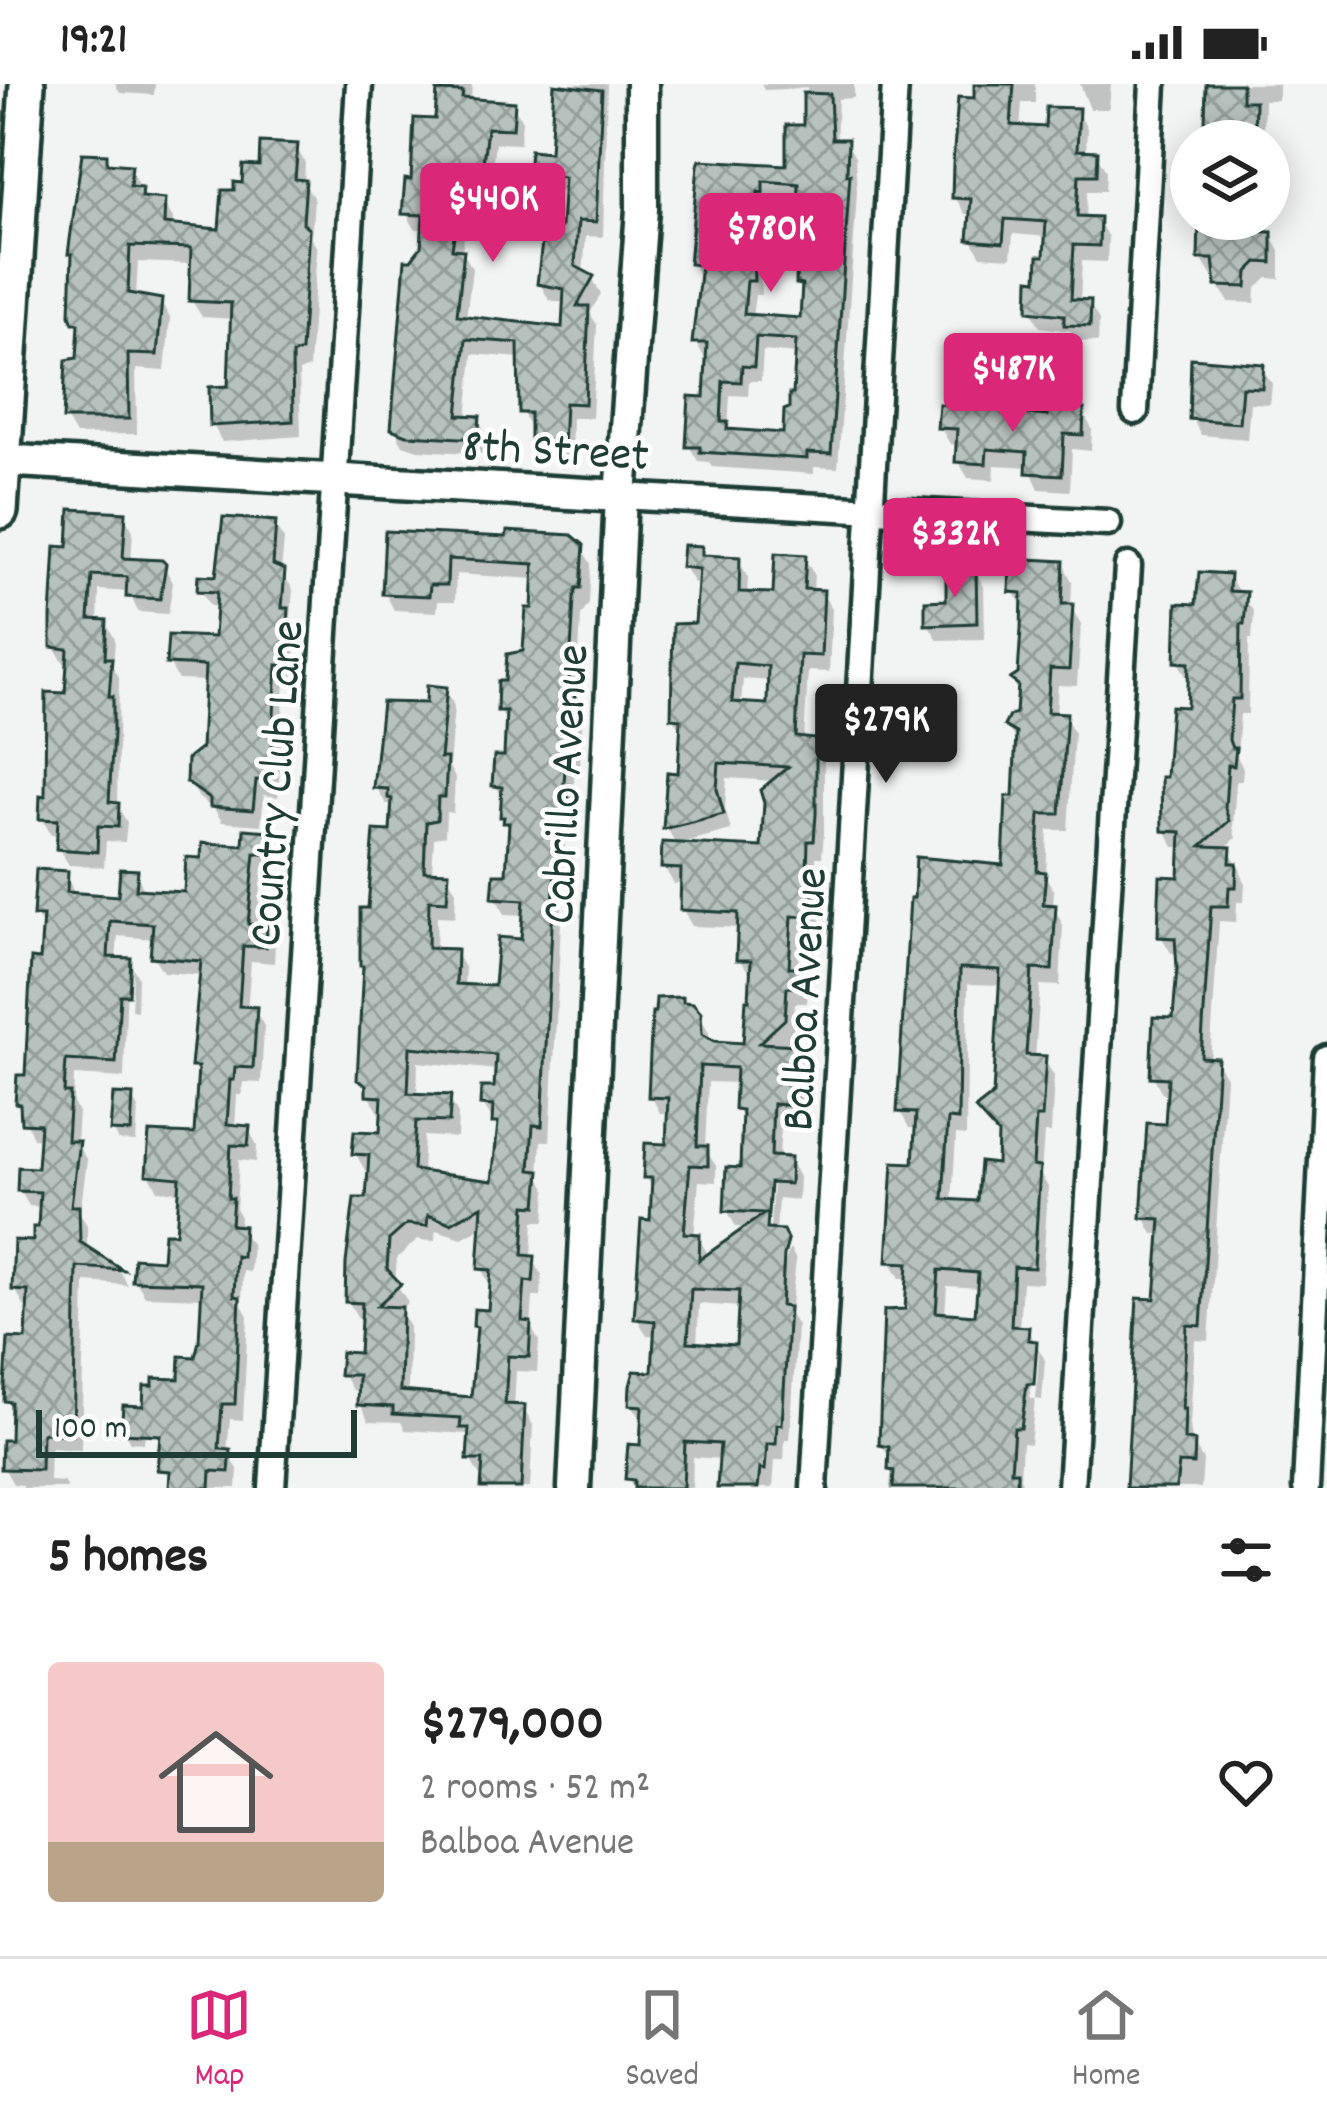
<!DOCTYPE html>
<meta charset="utf-8">
<style>
body{margin:0;font-family:Dekko,sans-serif;background:#f6f6f6;color:#222;height:100vh;display:flex;flex-direction:column;font-size:45px;white-space:nowrap}
*{box-sizing:border-box;margin:0}
p{font-size:39px;color:#767676}
.icon{flex:none;width:66px;height:66px;fill:none;stroke:currentColor;stroke-width:2;stroke-linecap:round;stroke-linejoin:round}
.map{position:relative;height:1404px;overflow:hidden}
.side{display:flex;flex-direction:column;background:#fff;flex:1}
.side>*{flex:none}
.tools{position:absolute;left:1170px;top:36px;display:grid;gap:24px}
.tools a{display:grid;place-items:center;width:120px;height:120px;border-radius:50%;background:#fff;box-shadow:0 6px 30px #0003;font-size:60px}
.scale{position:absolute;left:36px;bottom:30px;width:321px;box-sizing:border-box;padding-left:12px;border:6px solid #1f3d34;border-top:0;font-size:33px;line-height:42px;white-space:nowrap;color:#1f3d34;-webkit-text-stroke:9px #fff;paint-order:stroke}
.price{position:absolute;translate:-50% -102px;padding:0 27px;border-radius:12px;background:#db2777;color:#fff;font-size:39px;line-height:78px;filter:drop-shadow(0 3px 6px #0008)}
.price::after{content:'';position:absolute;left:50%;top:72px;width:36px;height:27px;margin-left:-18px;background:inherit;clip-path:polygon(0 0,100% 0,50% 100%)}
.price.active{background:#222;color:#fff}
ul{padding:0;list-style:none}
li{display:flex;align-items:center;gap:36px;height:300px;padding:0 48px}
li span{display:grid;place-items:center;flex:none;width:336px;height:240px;border-radius:12px;color:#555}
li>.icon{margin-inline-start:auto}
span .icon{width:144px;height:144px;fill:#fffc;stroke-width:1}
li b{font-size:51px}
h2{display:flex;justify-content:space-between;align-items:center;height:144px;padding:0 48px;font-size:51px}
.status{display:flex;justify-content:space-between;align-items:center;height:84px;padding:0 60px;background:#fff;direction:ltr}
.status svg{height:33px;fill:currentColor}
.menu{display:flex;justify-content:space-around;align-items:center;height:168px;border-top:3px solid #e0e0e0;background:#fff;font-size:33px;color:#767676}
.menu a{display:grid;justify-items:center;gap:6px}
.menu .active{color:#db2777}
.map>svg:first-child{display:block}
.shadow{fill:#0003;fill-rule:evenodd}
.building{fill:url(#building-cross-hatch);stroke:#1f3d34;stroke-width:3;fill-rule:evenodd}
.lines{fill:none;stroke-linecap:round;stroke-linejoin:round}
.minor-casing{stroke:#1f3d34;stroke-width:33}
.tertiary-casing{stroke:#1f3d34;stroke-width:39}
.secondary-casing{stroke:#1f3d34;stroke-width:42}
.minor{stroke:#fff;stroke-width:24}
.tertiary{stroke:#fff;stroke-width:30}
.secondary{stroke:#fff;stroke-width:33}
.labels{text-anchor:middle;stroke-width:9;stroke-linejoin:round;paint-order:stroke}
.street-label{font-size:48px;fill:#1f3d34;stroke:#fff}
</style>
<div class="status"><b>19:21</b><svg viewBox="0 0 49 12"><path d="M0 12V9h3v3zM5 12V6h3v6zM10 12V3h3v9zM15 12V0h3v12zM26 1h20v11H26zM47 4h2v5h-2z"/></svg></div>
<div class="map">
<svg width="1327" height="1404" viewBox="0 0 1327 1404">
<defs>
<pattern id="building-cross-hatch" width="8" height="8" patternUnits="userSpaceOnUse" patternTransform="scale(3)"><rect width="8" height="8" fill="#b7c1bd"/><path d="M0 0l8 8M0 8l8-8" fill="none" stroke="#949e9a"/></pattern>
</defs>
<rect width="100%" height="100%" fill="#f2f3f3"/>
<filter id="ink" filterUnits="userSpaceOnUse"><feTurbulence type="fractalNoise" baseFrequency=".00833" numOctaves="2"/><feDisplacementMap in="SourceGraphic" scale="24" xChannelSelector="R" yChannelSelector="G"/><feConvolveMatrix kernelMatrix="1 2 1 2 8 2 1 2 1" color-interpolation-filters="sRGB"/></filter>
<g filter="url(#ink)">
<g class="shadow">
<path d="M115,0H155L154,11L120,9Z"/>
<path d="M440,0H472L471,18L513,21L522,36L520,60L495,59L492,82L511,83L520,99L517,150L465,147L462,167L472,184L466,235L564,246L566,219L549,216L540,200L564,146L566,108L541,105L531,89L553,71L557,0H607L603,153L586,152L583,190L592,194L601,210L590,229L597,241L592,334H572L571,376H542L533,360L531,344L522,328L521,274L473,270L467,335H478L487,351L486,370L418,366L403,361L394,344L425,145H415L406,129L438,38Z"/>
<path d="M761,0H854V14L838,15L836,58H846L855,73L857,108L838,384L814,383V390L712,383L709,378L698,377L689,362L707,316L709,274L704,273L696,258L702,196L692,179L701,81L788,84L806,44L807,4L764,6ZM771,111L801,113L799,200L804,210L803,237L752,234L755,211H761L759,151L763,147L765,123H770ZM763,267L798,270L796,313L786,353L728,346L730,311L748,312L749,297H761Z"/>
<path d="M977,0H1035V19H1022L1020,45L1048,46L1077,27L1087,44L1086,70H1096L1106,87L1105,107H1087L1086,135L1098,136L1108,153L1107,178L1082,177L1080,219H1089L1099,236L1098,258L1076,257L1071,247L1040,243L1031,226L1046,175L1048,153L1013,150L1011,174L981,172L971,155L973,130H965L955,113L977,17Z"/>
<path d="M1080,0H1111L1109,25H1090Z"/>
<path d="M1206,0H1278V16H1264L1263,57L1218,54L1208,37Z"/>
<path d="M1269,58L1282,75L1281,90H1269Z"/>
<path d="M296,63L305,79L304,98L314,115L311,154L317,164L309,284L299,288L301,352L222,358L213,341L231,305L234,235L202,233L192,217L194,180L138,178L136,213L160,217L170,234L165,287L136,285L137,350L76,351L66,334L80,276L82,248L75,237V176L71,170L105,73L111,82L130,84L146,117L163,118L173,134L172,144L222,148L236,110L262,86Z"/>
<path d="M1202,135H1260L1258,150L1271,151L1280,167V195L1268,194L1256,205L1255,219L1229,218L1211,191L1201,174Z"/>
<path d="M1262,283L1272,300L1270,320L1250,319L1247,355L1201,351L1192,334Z"/>
<path d="M1083,328L1092,345L1091,367L1072,365L1070,407L1039,405L1029,383L995,381L994,396L968,394L958,377L959,361L950,360L940,343L1049,335Z"/>
<path d="M124,431L133,447L131,478L164,482L173,499L168,530L138,528L129,508L99,506L98,539H106L115,555L113,583L119,593L117,722L127,738L125,758L106,757L104,783L69,781L59,765L60,751H51L42,734L68,612L70,579H64L54,563L71,466Z"/>
<path d="M274,440L284,456L281,488L293,505L291,533L297,543L293,597H285L278,713L264,711L261,741L222,738L215,726L199,714L189,697L204,665L207,597L178,596L169,579L217,556L219,523L210,522L200,506L219,495Z"/>
<path d="M388,450L581,463L591,480L589,520L581,532L577,612L583,622L580,682H574V758H565L550,1057H541L539,1091L547,1106L545,1137H534L532,1173L542,1191L541,1213H533L531,1243L539,1257L537,1288L516,1287L514,1324H523L533,1341L530,1404H484L485,1392L479,1391L470,1375L471,1357L467,1350L405,1346L401,1338L369,1337L360,1320V1307L352,1306L343,1290L362,1272L364,1234H358L348,1217L369,1118L371,1086H365L355,1069L383,1052L384,1028L378,1027L360,995L371,827L393,750L395,720H386L376,703L429,622L445,605L454,622L449,683L455,694L453,729L446,728L445,752L434,754L432,790L447,791L456,807L455,833L437,832L436,867L455,868L465,885L464,904L497,906L524,858L526,831L505,830L495,813L508,793L512,747L503,732L504,716L496,702L507,676L508,641L500,626L508,600L526,570L535,527L536,495L456,490L455,517H438L437,528L394,526L385,509ZM418,978L498,986L496,1006L483,1021L500,1047L495,1100L422,1090L424,1052L457,1054L458,1030L449,1014L417,1012ZM484,1142L481,1184L490,1201L491,1229L473,1316L408,1310L409,1243L399,1226L408,1218L395,1198L397,1174L417,1156L435,1157L436,1146L462,1154Z"/>
<path d="M701,465L706,475L738,476L748,493L747,511L776,512L804,474L814,490L813,508L822,509L832,525L829,588L808,587L804,657L814,658L824,674V749L822,773H816L815,798L822,809L820,848H800L798,886L808,903L807,919H795L793,953L782,963L795,964L805,981L803,1037L781,1036L779,1076H790L799,1093L798,1116L778,1114L776,1149H781L788,1161H784L782,1186L790,1164L796,1176L790,1230L797,1242L790,1356H785L784,1376H775L773,1404H721L722,1375L693,1373L692,1404H634L628,1394L642,1364V1337L632,1321L655,1291L657,1252L647,1251L637,1235L653,1139L655,1107L646,1093L669,1063L670,1029H660L651,1012L684,922L698,930L709,948V958L746,962L752,892L739,875L741,844L692,842L683,826L684,800H674L664,783L677,762L667,744L670,691L681,692L683,651L674,634L698,542L701,500L694,499L684,483ZM743,595L771,597L770,623L741,621ZM727,694L775,697L764,766L677,760L731,746L725,724ZM708,998L738,999L737,1025L745,1038L743,1087L727,1126L736,1143L750,1144L709,1172L698,1153H694L699,1097L716,1098V1082L705,1065ZM768,1083L774,1084L770,1145L765,1134ZM699,1220L741,1223L739,1265L697,1261Z"/>
<path d="M1063,480L1072,497L1071,523L1081,540L1077,602L1058,601L1056,632H1065L1074,649L1068,746H1048L1046,793L1054,807L1053,822L1063,841L1060,902L1040,901L1035,975H1044L1054,992L1051,1049H1044L1041,1091L1048,1103L1042,1199L1022,1198L1019,1245L1028,1246L1045,1276L1042,1316L1035,1315L1030,1360L1022,1359L1020,1394L1025,1404H890L892,1378L882,1361L907,1228L910,1194H900L890,1177L916,1082L918,1044H909L900,1027L913,817L1006,784L1016,716L1017,659L1007,642L1019,631L1020,607L1014,596L1021,592L1025,524L1012,507ZM968,900L1002,901L995,1012L979,1026L1001,1056L1000,1083L980,1120L952,1118L956,1051L966,1052ZM947,1202L980,1204L978,1234L945,1231ZM1033,1262L1039,1268L1036,1315H1030Z"/>
<path d="M975,486L984,503L985,555L938,556L928,540Z"/>
<path d="M1228,493L1254,528L1252,555H1249L1248,630H1240L1237,673L1243,684L1242,697H1236L1233,743L1236,754L1223,766H1229L1239,783L1245,798L1244,818H1237L1236,838L1219,837L1210,977H1216L1226,993L1209,1257L1195,1256L1190,1340L1192,1358L1203,1376L1201,1404H1129L1158,1219L1163,1150H1153L1144,1133L1168,1043L1170,1009H1162L1153,992L1176,937L1179,869H1171L1161,852L1182,796L1184,763H1174L1165,746L1169,696L1190,627L1192,594H1187L1178,578L1199,524Z"/>
<path d="M267,750L277,766L276,785L263,784L257,843L266,844L275,860L274,879L251,877L247,926H255L264,942L261,999L243,998L242,1011H237L235,1044L248,1045L257,1061L256,1078L239,1076L236,1125L240,1133L239,1145L252,1161L250,1188L243,1187L242,1221L248,1232L243,1336L230,1335L227,1369L238,1385L237,1404H173L198,1276L204,1214L145,1212L135,1196L165,1179L179,1152L182,1108L158,1106L149,1090L196,1053L200,992L194,982L203,891L163,888L153,872L155,855L118,852L116,876L129,877L138,893L137,927L131,926L133,889H127L124,994L74,991L73,1019L78,1028L76,1060L87,1076L80,1130L87,1141V1166L120,1188L128,1201L85,1198L81,1366L50,1364L49,1397L64,1398L67,1404H23V1401L13,1400L4,1384L13,1359L14,1329L7,1317L29,1259L30,1222H24L15,1205L41,1146L42,1123L29,1122L20,1106L40,1087L42,1055L33,1054L18,1019L27,994L43,878L45,846L36,831L66,789L75,812L121,815L136,789L145,808L187,811L204,778L246,764Z"/>
<path d="M132,1014L138,1024L136,1058L119,1057L113,1046Z"/>
<path d="M146,1335L144,1359L130,1358L124,1348Z"/>
</g>
<g class="building">
<path d="M554,0L602,6L596,138L578,137L575,182L594,192L577,222H589L585,320L565,319L563,362L530,361V329H519L518,259L466,255L458,331L480,332L478,355L407,351L391,345L405,176H411L421,163L423,131L402,130L405,95L411,96L414,34L435,35L437,7L463,8L462,14L515,18L513,45L487,44L483,79L512,80L509,135L457,132L452,165L464,166L457,231L562,243L564,205L537,200L544,142L561,143L564,93L528,90L530,66L550,68Z"/>
<path d="M974,0H1014L1011,41L1045,43L1046,23L1079,24L1077,66L1098,67L1097,91H1079L1077,132L1100,133L1099,162L1074,161L1071,215L1091,216L1090,242L1064,241V231L1028,227L1029,195L1037,196L1038,172H1044L1046,138L1005,135L1003,159L968,156L971,115L952,114L953,80L958,13L974,14Z"/>
<path d="M1206,0H1242V17H1255L1254,57H1223L1224,39L1205,38Z"/>
<path d="M803,9L830,10L832,55H848L847,90H850L831,370L807,369V375L700,368V363H686L689,312L704,313L707,259H692L701,181L689,180L698,81L700,76L786,81V41H803ZM763,97L799,100L796,200L802,201L800,234L744,230L747,197H754L752,135L756,132L758,108L763,109ZM756,253L796,256L793,310H789V324L784,326L783,349L727,345L728,338H721L723,297L741,298L742,282L754,283Z"/>
<path d="M260,58L298,60L295,95L306,96L303,139L309,145L301,267L292,271L293,337L210,342L209,303L228,302L231,219L189,217L191,164L130,162L128,209L162,215L157,271L128,270L129,335H63L66,276L77,274L79,239H73L70,231L72,170H68L82,69L107,70V79L132,81L130,102L142,103L141,113L165,115L164,140L219,145L222,106H234V98L242,99L243,81L259,82Z"/>
<path d="M1199,135H1250L1249,147L1272,148V179L1258,178L1248,188L1247,203L1216,202L1213,175H1198Z"/>
<path d="M1191,274L1264,280L1262,304L1242,303L1239,339L1189,335Z"/>
<path d="M939,320L1047,332V323L1084,325L1083,351L1064,350L1062,391L1026,389L1027,368L987,365L986,380L955,378L957,345L937,344Z"/>
<path d="M70,425L126,428L123,474L162,476L166,480L160,515L126,513L127,493L92,491L89,535L107,536L105,574H112L109,612H113V650L109,718L119,719L118,743L98,742L97,768L56,765L58,736L39,735L40,711L45,712L46,608L65,609L68,565L51,563V533L55,462L68,463Z"/>
<path d="M223,433L276,437L273,481L285,486L282,524H289L285,582L277,581L270,697L256,696L253,726L210,723V715L186,698L187,675L201,664L205,582L166,580L168,551L214,553L217,508L197,507L198,491L216,492Z"/>
<path d="M385,447L506,453L507,447L572,451L584,461L581,504H577L574,514L569,602L575,603L572,667H566L564,701H569L566,743L557,742L542,1042L533,1041L530,1086L540,1087L537,1122L526,1121L523,1171L535,1172L533,1198L525,1197L522,1237L531,1238L529,1273L508,1272L505,1320L525,1321L521,1404H481L483,1376H467L469,1344H460L461,1334L393,1330V1323L357,1321L358,1291H339L341,1268L359,1269L362,1219L345,1218L346,1179L354,1114H366L369,1071L352,1070L354,1047L380,1048L382,1013L366,1012V1001L357,996L363,882H360V824H368L374,746L390,747L392,715L388,714V705L373,704L382,618L426,619L427,601L447,603L440,674H447L445,713H438L437,736L426,738L424,787L449,788L447,817L429,816L428,864L457,865L456,900L494,902L498,853L521,855L524,816L492,814L494,790H506L509,739H503L504,733H500L502,703L492,702L494,672H504L506,627H497L498,597H505L507,570L523,567L526,524H532L534,480L448,475L447,501H430L429,512L382,510ZM410,963L496,971L494,1003H481L480,1021L493,1022L492,1039H498L492,1097L413,1086L416,1037L449,1038L451,1011L408,1009ZM482,1122L478,1185L491,1186L488,1226L474,1225L473,1242L477,1243L471,1313L400,1307L402,1223L377,1222L401,1200L387,1185L389,1156L407,1140L427,1142L428,1131L451,1139Z"/>
<path d="M683,461L702,462V471L740,473L739,508L773,509L775,469L806,471L804,505L824,506L821,572L800,571L796,653L816,655V730L814,757H808L807,789L814,790L812,833L792,832L789,883H800L799,904L787,903L785,935L759,959L797,961L795,1022L773,1020L771,1072L791,1073L790,1100L770,1099L767,1145L783,1146L788,1157L784,1171L781,1222L789,1223L782,1341L777,1340L776,1360H767L765,1386L760,1385L758,1404H717L720,1360L685,1358L683,1404H634V1396L625,1395L628,1360L640,1361L642,1322L629,1321L630,1302L634,1287L652,1288L655,1237L634,1235L641,1135L650,1136L652,1094H643L645,1059L666,1060L668,1014L648,1013L652,928H655L656,914L683,913V918L693,919L701,928L702,950L714,957L743,959L746,916H749L751,876H736L738,829L680,826L681,785L661,784L662,758L761,763L764,719L760,706L788,683L719,679L717,705L724,730L663,745L667,688L678,689L681,635L671,634L673,540L695,539L699,485L681,483ZM735,579L768,582L767,620L732,618ZM700,982L736,984L734,1025L742,1026L740,1084L726,1083L724,1127L765,1129L699,1176L700,1150L684,1149L690,1081L708,1082V1062H697ZM691,1205L739,1207L736,1261L688,1258Z"/>
<path d="M1010,474L1064,477L1062,520H1073L1069,586L1050,585L1047,628L1067,629L1060,730H1040L1037,787L1046,788L1043,820L1056,821L1052,886L1032,885L1026,971L1046,972L1042,1033H1036L1033,1082L1040,1083L1034,1184L1014,1183L1011,1242L1029,1243L1028,1256L1037,1257L1034,1300H1027L1021,1344H1014L1011,1387H1017V1404H893L894,1387L888,1386L889,1363L879,1361L884,1226L905,1225L908,1179L887,1178L893,1078L913,1079L916,1029L897,1028L910,814H914L916,773L1003,781L1006,712H1013L1016,649L1004,642L1009,632L1016,629L1018,601L1010,595L1018,590L1021,545L1022,509L1009,508ZM960,884L1000,886L993,1011L975,1025L998,1050L997,1080L980,1078L977,1117L943,1115L948,1035L958,1036ZM939,1186L978,1189L975,1231L936,1228Z"/>
<path d="M976,483L977,539L925,541V517L946,516V484Z"/>
<path d="M1199,488L1230,490L1229,507L1247,508L1244,540H1241L1240,615H1232L1229,656L1232,664H1236L1234,682L1228,681L1225,724L1229,737L1201,762L1231,763L1230,779H1237L1236,803H1229L1228,822H1211L1201,973L1218,974L1201,1242L1187,1241L1182,1325H1185L1184,1356L1195,1357L1194,1380L1179,1379L1176,1404H1126L1137,1214L1155,1215L1161,1135L1141,1134L1147,1039L1165,1040L1168,994L1150,993L1153,933L1173,934L1177,884L1175,854L1158,853L1159,816L1160,792L1179,793L1181,748L1162,747L1161,693H1166L1171,622L1187,623L1189,579L1175,578L1177,519L1196,520Z"/>
<path d="M244,745L269,747L268,770L255,769L248,840L267,841L266,863L243,862L239,922L257,923L253,984L235,983L234,996H230L227,1040L250,1042L248,1062L231,1061L228,1114H233L231,1141L244,1142L242,1173L236,1172L234,1212L240,1213L235,1320H222L219,1365L231,1366L229,1388L211,1387L210,1404H169L170,1387L157,1386L160,1351L121,1349L123,1321L143,1322L144,1302H153V1294L179,1295L180,1272L195,1273L199,1257L202,1199L132,1197L134,1174L162,1176L164,1149H176L180,1094L146,1091L149,1048L194,1050L198,983H191L201,877L150,873L153,840L110,837L108,873L131,874L129,911H120L116,979L66,976L64,1009H70L67,1057H79L71,1122H79L80,1158L123,1186L77,1183L73,1351L42,1349L41,1386L1,1385L2,1356H10L11,1318L4,1317L8,1254L26,1255L28,1207L12,1206L14,1156L33,1157V1143H38L40,1108L17,1107L18,1083L37,1084L40,1040L21,1039L20,1020L15,1019L17,991H25L31,874L40,875L43,832H33L36,785L68,787L67,808L118,812L120,785L138,786L136,805L184,808L186,773L201,774L202,759L243,761Z"/>
<path d="M113,1010L133,1011L131,1048L110,1047Z"/>
</g>
<g class="lines">
<defs>
<g id="minor">
<path d="M1135,327L1153,0"/>
<path d="M621,412L1108,439"/>
<path d="M272,1404L359,0"/>
<path d="M814,1404L895,0"/>
<path d="M1071,1404L1128,482"/>
<path d="M1306,1404L1327,974"/>
</g>
<g id="tertiary">
<path d="M0,376L621,412"/>
<path d="M574,1404L621,412L642,125V0"/>
</g>
<path id="secondary" d="M0,427L27,0"/>
</defs>
<use href="#minor" class="minor-casing"/>
<use href="#tertiary" class="tertiary-casing"/>
<use href="#secondary" class="secondary-casing"/>
<use href="#minor" class="minor"/>
<use href="#tertiary" class="tertiary"/>
<use href="#secondary" class="secondary"/>
</g>
</g>
<g class="labels">
<g class="street-label">
<text transform="translate(556 363) rotate(3)" y="17">8th Street</text>
<text transform="translate(273 699) rotate(-86)" y="17">Country Club Lane</text>
<text transform="translate(562 700) rotate(-87)" y="17">Cabrillo Avenue</text>
<text transform="translate(801 915) rotate(-87)" y="17">Balboa Avenue</text>
</g>
</g>
</svg>
<div class="tools">
<a><svg class="icon" aria-label="layers" viewBox="0 0 24 24"><path d="M12 4l9 5-9 5-9-5zM3 14l9 5 9-5"/></svg></a>
</div>
<div class="scale">100 m</div>
<b class="price" style="left:493px;top:181px">$440K</b>
<b class="price" style="left:771px;top:211px">$780K</b>
<b class="price" style="left:1013px;top:351px">$487K</b>
<b class="price" style="left:955px;top:516px">$332K</b>
<b class="price active" style="left:886px;top:702px">$279K</b>
</div>
<section class="side">
<h2>5 homes<svg class="icon" aria-label="filters" viewBox="0 0 24 24"><path d="M4 7h16M4 17h16"/><circle cx="9" cy="7" r="2"/><circle cx="15" cy="17" r="2"/></svg></h2>
<ul>
<li><span style="background:linear-gradient(#f6c9c9 75%,#b9a48a 0)"><svg class="icon" aria-label="home" viewBox="0 0 24 24"><path d="M3 11l9-7 9 7M6 9v11h12V9"/></svg></span><div><b>$279,000</b><p>2 rooms · 52 m²</p><p>Balboa Avenue</p></div><svg class="icon" aria-label="heart" viewBox="0 0 24 24"><path d="M12 20l-8-8c-3-5 5-10 8-4 3-6 11-1 8 4z"/></svg></li>
</ul>
</section>
<nav class="menu">
<a class="active"><svg class="icon" aria-label="map" viewBox="0 0 24 24"><path d="M3 6l6-2 6 2 6-2v14l-6 2-6-2-6 2zM9 4v14M15 6v14"/></svg>Map</a>
<a><svg class="icon" aria-label="saved" viewBox="0 0 24 24"><path d="M7 4h10v16l-5-4-5 4z"/></svg>Saved</a>
<a><svg class="icon" aria-label="home" viewBox="0 0 24 24"><path d="M3 11l9-7 9 7M6 9v11h12V9"/></svg>Home</a>
</nav>
